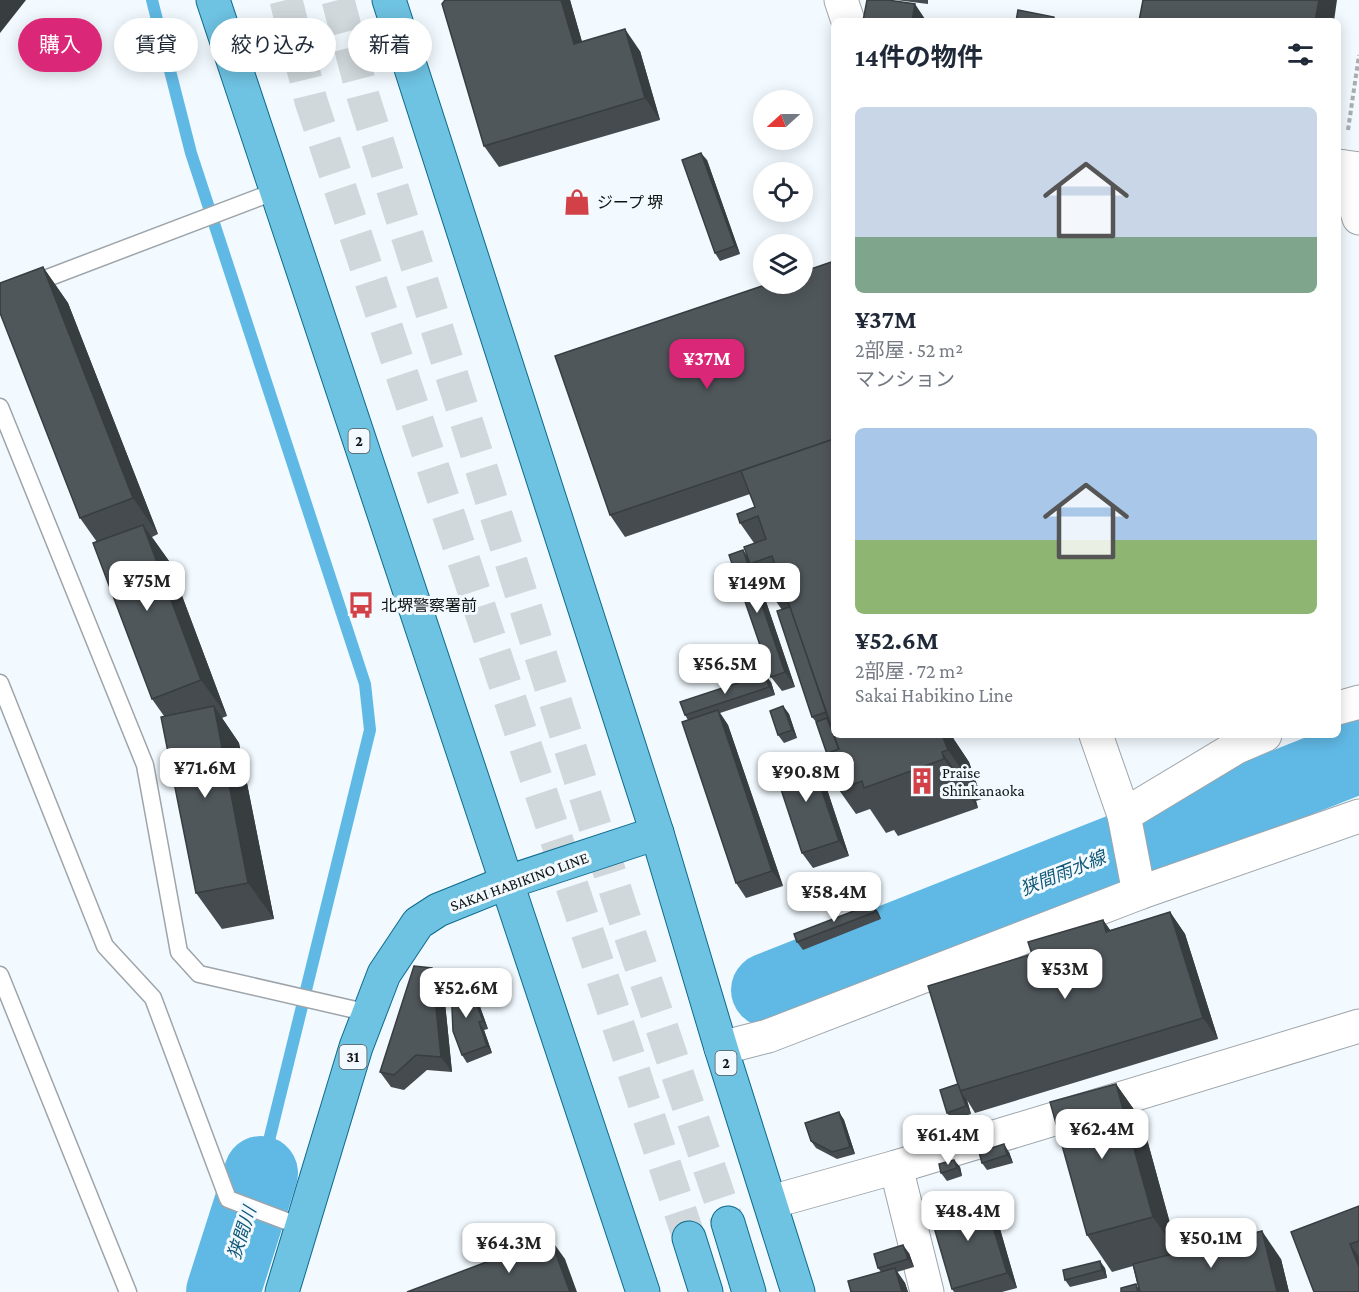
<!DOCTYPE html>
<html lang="ja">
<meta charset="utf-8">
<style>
body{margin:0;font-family:"Crimson Pro","Noto Sans JP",serif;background:#f6f6f7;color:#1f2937;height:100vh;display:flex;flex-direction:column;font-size:22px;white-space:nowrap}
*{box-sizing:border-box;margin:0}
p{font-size:20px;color:#747a83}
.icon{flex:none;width:33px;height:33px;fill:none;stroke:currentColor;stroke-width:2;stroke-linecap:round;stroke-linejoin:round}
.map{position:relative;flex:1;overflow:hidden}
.drawer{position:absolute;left:831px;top:18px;width:510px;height:720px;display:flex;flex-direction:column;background:#fff;border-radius:9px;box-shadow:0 3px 15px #0003}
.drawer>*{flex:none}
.top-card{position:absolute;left:18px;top:18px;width:570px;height:54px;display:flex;gap:12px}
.needle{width:39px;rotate:249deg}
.fabs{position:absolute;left:753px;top:90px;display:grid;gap:12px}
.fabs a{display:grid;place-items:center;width:60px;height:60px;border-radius:50%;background:#fff;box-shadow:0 3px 15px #0003;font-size:30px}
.price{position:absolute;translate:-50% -51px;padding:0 14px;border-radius:12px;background:#fff;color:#222;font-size:20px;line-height:39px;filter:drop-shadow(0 2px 3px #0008)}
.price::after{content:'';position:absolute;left:50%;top:36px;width:18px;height:14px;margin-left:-9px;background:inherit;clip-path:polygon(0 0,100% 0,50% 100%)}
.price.current{background:#db2777;color:#fff}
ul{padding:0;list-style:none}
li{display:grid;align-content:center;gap:12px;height:318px;padding:0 24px}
li span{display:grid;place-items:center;height:186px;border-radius:9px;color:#555}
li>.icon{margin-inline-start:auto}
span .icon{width:108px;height:108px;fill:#fffc;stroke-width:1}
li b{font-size:26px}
h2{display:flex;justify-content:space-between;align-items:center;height:72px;padding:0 24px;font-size:26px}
.tag{padding:0 21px;border-radius:27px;background:#fff;box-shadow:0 3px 15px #0003;font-size:21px;line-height:54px}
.tag.current{background:#db2777;color:#fff}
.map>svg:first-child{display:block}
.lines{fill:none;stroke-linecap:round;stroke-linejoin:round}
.stream{stroke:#60b9e5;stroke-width:12}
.river{stroke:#60b9e5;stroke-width:74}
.primary-tunnel{stroke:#d0d8dc;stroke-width:33;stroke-dasharray:33 16;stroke-linecap:butt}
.service-casing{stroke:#9ea5aa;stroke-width:19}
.minor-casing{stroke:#9ea5aa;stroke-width:35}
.tertiary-casing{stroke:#9ea5aa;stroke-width:35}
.primary-casing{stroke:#0e6a8d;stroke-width:35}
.path{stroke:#a8aeb2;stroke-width:4;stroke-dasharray:4.5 3;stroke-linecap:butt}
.service{stroke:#fff;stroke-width:16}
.minor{stroke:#fff;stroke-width:33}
.tertiary{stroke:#fff;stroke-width:33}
.primary{stroke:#6ec2e2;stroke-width:33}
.wall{fill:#454b4e}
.shaded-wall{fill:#383d40}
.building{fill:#50575b;stroke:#383d40;stroke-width:1.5}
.labels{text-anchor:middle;stroke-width:6;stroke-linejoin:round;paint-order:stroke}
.shield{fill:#f2faff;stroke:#54595b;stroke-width:1.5}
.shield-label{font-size:15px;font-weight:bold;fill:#111415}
.poi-label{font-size:16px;fill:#111415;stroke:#f2faff;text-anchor:start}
.street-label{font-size:16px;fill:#111415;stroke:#f2faff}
.water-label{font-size:18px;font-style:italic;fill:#125877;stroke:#f2faff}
</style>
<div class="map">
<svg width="1359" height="1292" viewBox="0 0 1359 1292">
<rect width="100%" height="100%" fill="#f2faff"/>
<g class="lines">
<path class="stream" d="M152,0L191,153L365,684L370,730L261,1173"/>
<g class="river">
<path d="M768,990L1359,756"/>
<path d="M223,1292L261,1173"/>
</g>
<g class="primary-tunnel">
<path d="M286,0L311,101L689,1238"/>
<path d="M338,0L363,96L620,905L728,1223"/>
</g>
<defs>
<g id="service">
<path d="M0,296L276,191"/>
<path d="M0,407L145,765L179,952L199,974L369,1013"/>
<path d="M0,683L105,946L153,998L228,1199L302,1227"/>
<path d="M0,975L128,1292"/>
</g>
<g id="minor">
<path d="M841,0L848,21"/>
<path d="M1343,167L1359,218"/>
<path d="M1338,708L1359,702"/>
<path d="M1124,815L1237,747L1265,735"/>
<path d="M1139,893L1359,816"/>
<path d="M896,1167L927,1292"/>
<path d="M771,1202L896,1167L1359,1026"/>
</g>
<g id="tertiary">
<path d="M1338,166L1359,169"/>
<path d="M721,1048L768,1036L1139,893L1124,815L1096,735"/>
</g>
<g id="primary">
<path d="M213,0L643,1292"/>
<path d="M389,0L657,833L721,1048L798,1292"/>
<path d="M728,1223L749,1292"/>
<path d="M689,1238L706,1292"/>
<path d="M282,1292L356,1047L384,974L418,923L438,910L505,883L657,833"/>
</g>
</defs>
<use href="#service" class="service-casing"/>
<use href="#minor" class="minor-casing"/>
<use href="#tertiary" class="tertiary-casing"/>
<use href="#primary" class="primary-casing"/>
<path class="path" d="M1348,130L1359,55"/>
<use href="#service" class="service"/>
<use href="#minor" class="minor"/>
<use href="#tertiary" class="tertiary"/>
<use href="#primary" class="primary"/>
</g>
<g class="wall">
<path d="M445,0H570L582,42L640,51L660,120L499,167L484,146Z"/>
<path d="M896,0H928V4Z"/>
<path d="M707,160L740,254L720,261L715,253Z"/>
<path d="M834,261V735L955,741L969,762L982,799L976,801L978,808L898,836L894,830L886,833L870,809L856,814L822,766L827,754L816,722L812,717L782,610L756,572L795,687L782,691L771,677L747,556L754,543L740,523L755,507L750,494L625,537L610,515Z"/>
<path d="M43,267L68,303L158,534L152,537L169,561L227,716L222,718L239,743L274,919L222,929L196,893L164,716L152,699L97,542L80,518Z"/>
<path d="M771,682L775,695L720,713L728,725L783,886L746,898L736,883L688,720L685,715Z"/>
<path d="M783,706L789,714L797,738L784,743L778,735Z"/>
<path d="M809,753L820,768L849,856L813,868L802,853Z"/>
<path d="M872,904L878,912L881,919L803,950L797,942Z"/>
<path d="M1170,912L1185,934L1218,1039L975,1113L967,1100L971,1114L953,1120L947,1113L958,1084L1032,954L1103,920L1110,930Z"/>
<path d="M443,983L452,1072L427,1070L404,1090L391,1087L380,1072Z"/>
<path d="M473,987L488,1029L484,1030L492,1053L467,1063L462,1055Z"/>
<path d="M1116,1084L1142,1121L1178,1252L1281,1259L1289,1292H1121L1138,1287L1133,1266L1112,1272L1087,1235Z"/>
<path d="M839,1112L844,1120L855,1154L837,1159L816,1148L811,1141Z"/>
<path d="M1009,1152L1013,1163L987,1170L982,1163Z"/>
<path d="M954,1160L960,1167L962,1176L947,1181L941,1173Z"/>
<path d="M983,1194L994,1208L1017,1288L1002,1292H954L952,1289Z"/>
<path d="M1359,1206V1292H1314Z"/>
<path d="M909,1253L914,1267L897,1272L905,1283L908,1292H851L881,1272L878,1268Z"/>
<path d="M1105,1268L1107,1278L1070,1287L1065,1280Z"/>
</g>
<g class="shaded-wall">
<path d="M0,0H26L0,33Z"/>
<path d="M561,0H570L589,66L574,44Z"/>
<path d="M1319,0H1337L1334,21H1315Z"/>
<path d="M915,4L925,19V21H912Z"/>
<path d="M625,29L640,51L660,120L645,98Z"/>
<path d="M701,153L707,160L740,254L735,246Z"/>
<path d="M43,267L68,303L158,534L133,498Z"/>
<path d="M143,525L169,561L227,716L201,680Z"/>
<path d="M743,550L752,563L750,564L756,572L795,687L785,672Z"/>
<path d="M765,674L771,682L775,695L769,687Z"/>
<path d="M214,706L239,743L274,919L248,883Z"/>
<path d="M783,706L789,714L797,738L792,730Z"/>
<path d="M718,710L728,725L783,886L772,871Z"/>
<path d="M942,735H952L955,741L969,762L982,799L948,750Z"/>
<path d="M942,752L976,801L978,808L944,759Z"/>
<path d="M809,753L820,768L849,856L839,841Z"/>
<path d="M872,904L878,912L881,919L875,912Z"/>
<path d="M1170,912L1185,934L1218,1039L1203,1018Z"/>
<path d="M1103,920L1118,941L1106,932Z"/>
<path d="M432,968L443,983L452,1072L441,1057Z"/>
<path d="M467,979L473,987L488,1029L483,1021Z"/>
<path d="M479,1022L484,1030L492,1053L487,1046Z"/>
<path d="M1116,1084L1142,1121L1178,1253L1153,1217Z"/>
<path d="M961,1093L967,1100L971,1114L966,1106Z"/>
<path d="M839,1112L844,1120L855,1154L850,1147Z"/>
<path d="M1004,1144L1009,1152L1013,1163L1007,1155Z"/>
<path d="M954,1160L960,1167L962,1176L957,1168Z"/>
<path d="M983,1194L994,1208L1017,1288L1007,1273Z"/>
<path d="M1262,1231L1281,1259L1289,1292H1277Z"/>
<path d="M550,1238L565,1259L577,1292H570Z"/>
<path d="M1350,1244L1359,1257V1267Z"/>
<path d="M903,1245L909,1253L914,1267L908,1259Z"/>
<path d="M1100,1261L1105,1268L1107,1278L1102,1270Z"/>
<path d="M895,1268L905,1283L908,1292H902Z"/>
</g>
<g class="building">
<path d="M445,0H561L574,44L625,29L645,98L484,146L442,4Z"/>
<path d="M867,0H888L915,4L912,21H863Z"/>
<path d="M1143,0H1319L1315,21H1139Z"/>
<path d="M1018,10L1054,17V21H1016Z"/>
<path d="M701,153L735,246L715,253L682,160Z"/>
<path d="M834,261V439L610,515L555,356L768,284H802V272Z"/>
<path d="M43,267L133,498L80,518L0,313V283Z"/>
<path d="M831,440L833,445H834V734L772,556L750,564L744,547L766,539L758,516L740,523L737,514L755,507L741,471Z"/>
<path d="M143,525L201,680L152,699L93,543Z"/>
<path d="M743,550L785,672L771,677L729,555Z"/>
<path d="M790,607L826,712L812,717L777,611Z"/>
<path d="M765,674L769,687L685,715L680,702Z"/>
<path d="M214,706L248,883L196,893L161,717Z"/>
<path d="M783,706L792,730L778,735L770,711Z"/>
<path d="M718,710L772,871L736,883L682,722Z"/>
<path d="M827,718L839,750L827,754L816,722Z"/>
<path d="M834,735H942L948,750L942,752L944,759L864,788L862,781L852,785L843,758L822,766L820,756L839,749Z"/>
<path d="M809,753L839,841L802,853L773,765Z"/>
<path d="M872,904L875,912L797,942L794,934Z"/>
<path d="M1170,912L1203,1018L960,1091L928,986L1032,954L1028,942L1103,920L1106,932Z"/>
<path d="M414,966L432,968L441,1057L416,1055L394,1075L380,1072Z"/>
<path d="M467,979L483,1021L479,1022L487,1046L462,1055L453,1031L451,986Z"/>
<path d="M958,1084L966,1106L947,1113L940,1090Z"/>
<path d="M1116,1084L1153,1217L1087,1235L1050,1102Z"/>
<path d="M839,1112L850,1147L832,1152L811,1141L805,1123Z"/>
<path d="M1004,1144L1007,1155L982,1163L979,1152Z"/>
<path d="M954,1160L957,1168L941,1173L939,1164Z"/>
<path d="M983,1194L1007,1273L952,1289L929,1210Z"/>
<path d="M1359,1206V1241L1350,1244L1359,1267V1292H1314L1291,1232Z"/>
<path d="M1262,1231L1277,1292H1140L1133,1264Z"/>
<path d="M550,1238L570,1292H407Z"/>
<path d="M903,1245L908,1259L878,1268L874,1254Z"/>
<path d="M1100,1261L1102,1270L1065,1280L1063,1270Z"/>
<path d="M895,1268L902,1292H851L848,1281Z"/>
<path d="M1136,1284L1138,1292H1121V1288Z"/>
</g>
<defs>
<symbol id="shop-bare" viewBox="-9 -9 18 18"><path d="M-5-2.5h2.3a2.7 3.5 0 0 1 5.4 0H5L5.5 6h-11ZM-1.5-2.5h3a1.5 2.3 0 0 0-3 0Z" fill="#d14147" stroke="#f2faff" stroke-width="2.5" paint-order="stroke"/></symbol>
<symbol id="bus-bare" viewBox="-9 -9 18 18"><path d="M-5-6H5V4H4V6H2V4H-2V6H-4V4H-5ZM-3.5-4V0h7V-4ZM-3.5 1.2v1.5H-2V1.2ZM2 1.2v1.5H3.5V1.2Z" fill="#d14147" stroke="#f2faff" stroke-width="2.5" paint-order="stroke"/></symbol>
<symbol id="building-bare" viewBox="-9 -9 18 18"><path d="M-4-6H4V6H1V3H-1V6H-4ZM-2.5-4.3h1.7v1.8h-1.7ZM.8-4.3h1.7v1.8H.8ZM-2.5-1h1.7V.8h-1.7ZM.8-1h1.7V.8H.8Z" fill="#d14147" stroke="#f2faff" stroke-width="2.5" paint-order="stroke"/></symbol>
</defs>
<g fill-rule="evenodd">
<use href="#shop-bare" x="558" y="183" width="38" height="38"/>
<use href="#bus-bare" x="342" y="586" width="38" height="38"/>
<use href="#building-bare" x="903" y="762" width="38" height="38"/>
</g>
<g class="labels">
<g class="shield">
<rect x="348.5" y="429" width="21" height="24" rx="4.5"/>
<rect x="339.5" y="1045" width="27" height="24" rx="4.5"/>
<rect x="715.5" y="1051" width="21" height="24" rx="4.5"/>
</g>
<g class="shield-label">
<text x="359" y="446">2</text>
<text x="353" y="1062">31</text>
<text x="726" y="1068">2</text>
</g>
<g class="poi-label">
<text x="597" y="208">ジープ 堺</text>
<text x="381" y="611">北堺警察署前</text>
<text x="942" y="778">Praise<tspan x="942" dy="18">Shinkanaoka</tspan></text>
</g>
<g class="street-label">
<text transform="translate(519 881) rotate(-20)" y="6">SAKAI HABIKINO LINE</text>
</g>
<g class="water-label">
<text transform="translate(1063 873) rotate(-22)" y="6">狭間雨水線</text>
<text transform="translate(242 1233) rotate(-72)" y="6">狭間川</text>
</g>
</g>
</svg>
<div class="fabs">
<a><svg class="needle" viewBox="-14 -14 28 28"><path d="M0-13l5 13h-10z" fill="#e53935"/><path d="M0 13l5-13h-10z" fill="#747a83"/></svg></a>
<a><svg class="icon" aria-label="locate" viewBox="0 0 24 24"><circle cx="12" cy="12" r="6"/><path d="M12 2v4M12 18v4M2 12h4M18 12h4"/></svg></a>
<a><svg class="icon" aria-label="layers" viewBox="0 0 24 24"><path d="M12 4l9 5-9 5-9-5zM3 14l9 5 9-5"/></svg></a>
</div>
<b class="price current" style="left:707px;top:390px">¥37M</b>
<b class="price" style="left:147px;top:612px">¥75M</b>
<b class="price" style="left:757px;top:614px">¥149M</b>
<b class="price" style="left:725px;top:695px">¥56.5M</b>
<b class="price" style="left:205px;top:799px">¥71.6M</b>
<b class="price" style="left:806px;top:803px">¥90.8M</b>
<b class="price" style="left:834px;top:923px">¥58.4M</b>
<b class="price" style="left:1065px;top:1000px">¥53M</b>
<b class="price" style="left:466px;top:1019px">¥52.6M</b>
<b class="price" style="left:1102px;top:1160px">¥62.4M</b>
<b class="price" style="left:948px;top:1166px">¥61.4M</b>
<b class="price" style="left:968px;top:1242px">¥48.4M</b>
<b class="price" style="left:1211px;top:1269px">¥50.1M</b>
<b class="price" style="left:509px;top:1274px">¥64.3M</b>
<div class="top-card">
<a class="tag current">購入</a>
<a class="tag">賃貸</a>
<a class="tag">絞り込み</a>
<a class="tag">新着</a>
</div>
<section class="drawer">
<h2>14件の物件<svg class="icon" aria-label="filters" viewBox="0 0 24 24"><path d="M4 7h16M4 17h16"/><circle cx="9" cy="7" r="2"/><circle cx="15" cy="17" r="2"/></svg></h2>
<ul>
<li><span style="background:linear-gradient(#c9d6e8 70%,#7fa58c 0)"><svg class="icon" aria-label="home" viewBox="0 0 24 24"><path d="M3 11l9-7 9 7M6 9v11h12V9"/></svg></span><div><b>¥37M</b><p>2部屋 · 52 m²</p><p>マンション</p></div></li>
<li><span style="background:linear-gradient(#a9c7e8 60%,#8fb573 0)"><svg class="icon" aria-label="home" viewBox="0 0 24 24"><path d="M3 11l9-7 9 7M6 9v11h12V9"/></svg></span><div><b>¥52.6M</b><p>2部屋 · 72 m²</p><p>Sakai Habikino Line</p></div></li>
</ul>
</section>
</div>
